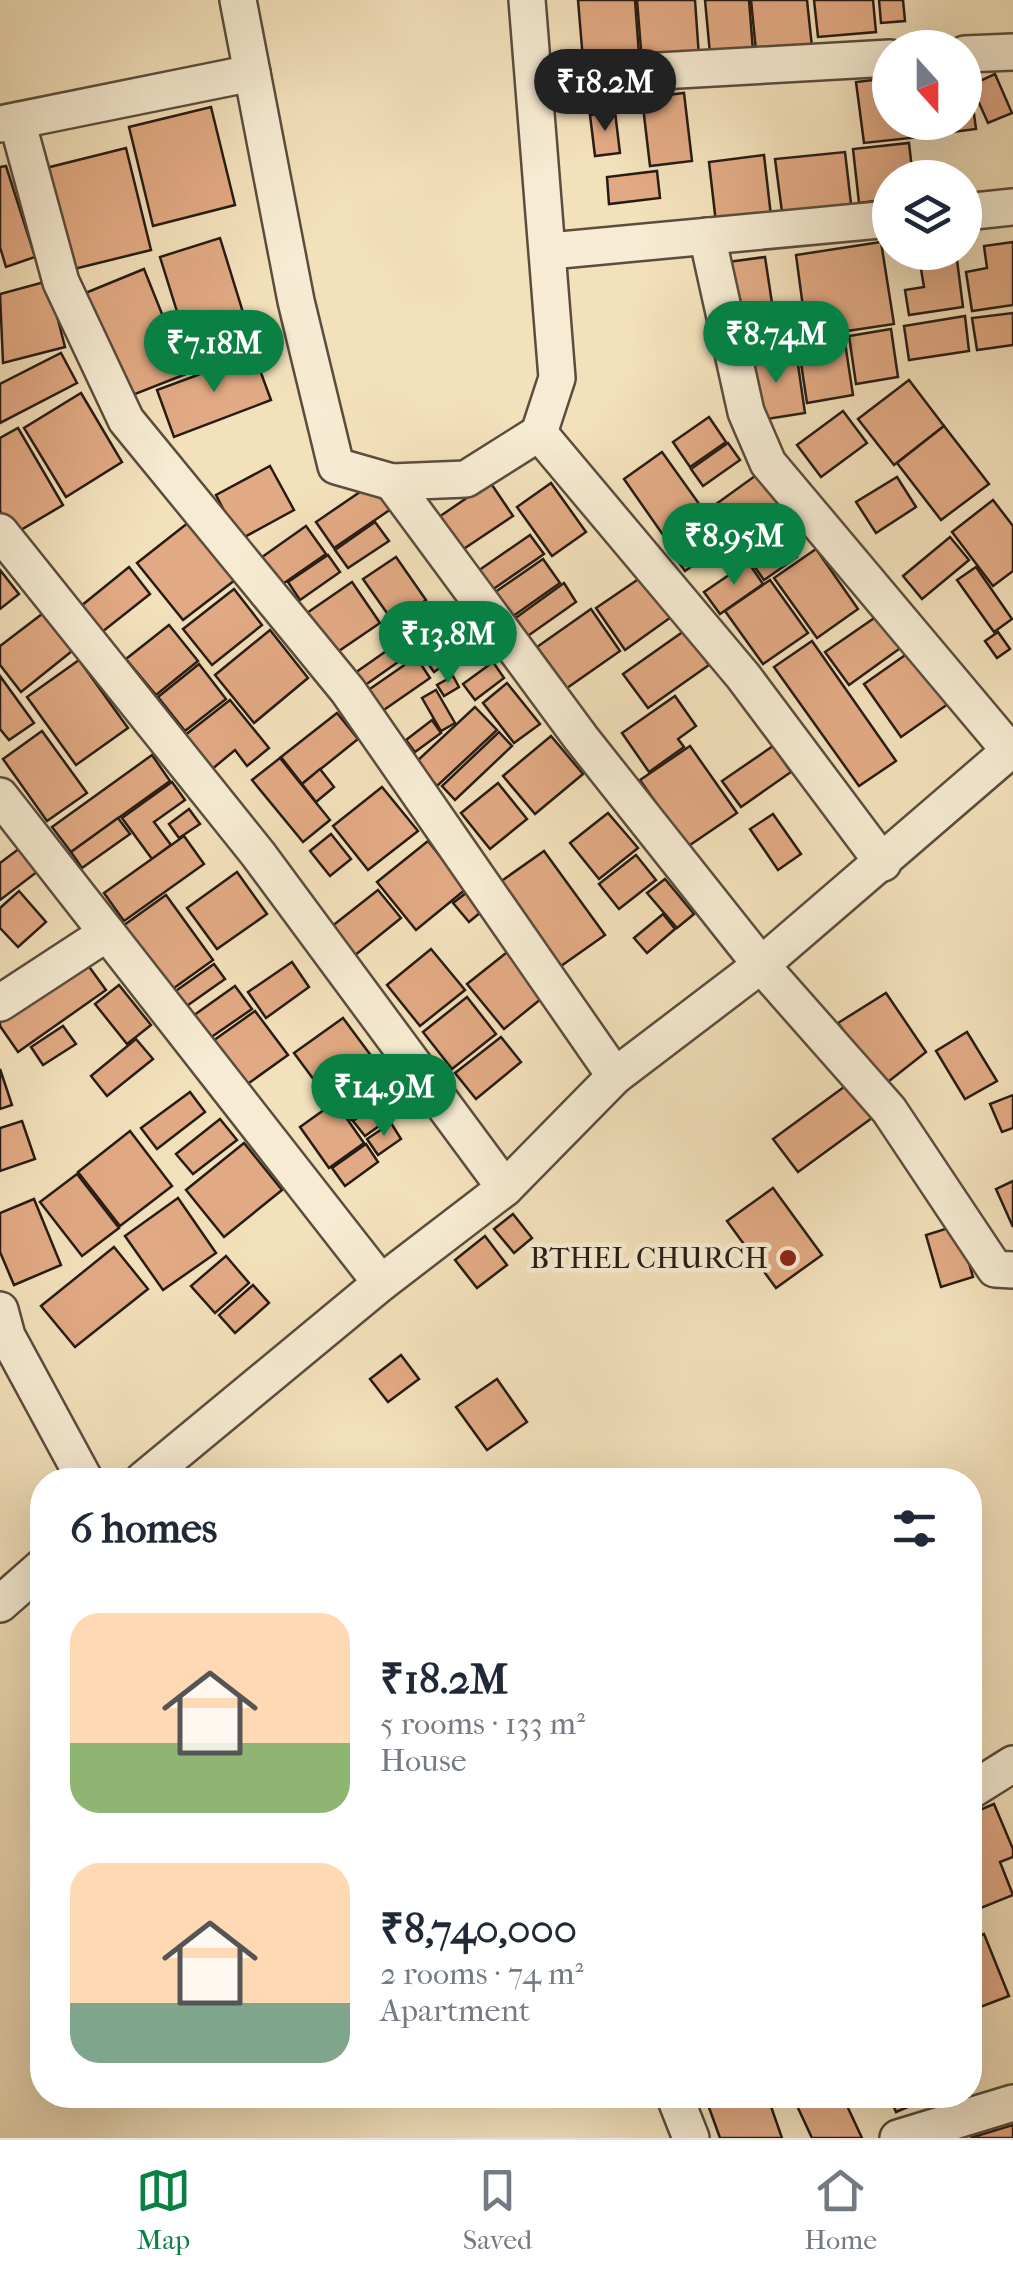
<!DOCTYPE html>
<meta charset="utf-8">
<style>
body{margin:0;font-family:"IM FELL French Canon",serif;background:#f2f2f3;color:#1f2937;height:100vh;display:flex;flex-direction:column;font-size:38px;white-space:nowrap}
*{box-sizing:border-box;margin:0}
p{font-size:32px;color:#747a83}
.icon{flex:none;width:55px;height:55px;fill:none;stroke:currentColor;stroke-width:2;stroke-linecap:round;stroke-linejoin:round}
.map{position:relative;flex:1;overflow:hidden}
.drawer{position:absolute;left:30px;top:1468px;width:952px;height:640px;display:flex;flex-direction:column;background:#fff;border-radius:40px;box-shadow:0 10px 40px #0002}
.drawer>*{flex:none}
.needle{width:65px;rotate:159deg}
.controls{position:absolute;left:872px;top:30px;display:grid;gap:20px}
.controls a{display:grid;place-items:center;width:110px;height:110px;border-radius:50%;background:#fff;box-shadow:0 10px 40px #0002;font-size:50px}
.price{position:absolute;translate:-50% -85px;padding:0 22px;border-radius:35px;background:#0b8043;color:#fff;font-size:32px;line-height:65px;filter:drop-shadow(0 2px 5px #0008)}
.price::after{content:'';position:absolute;left:50%;top:60px;width:30px;height:22px;margin-left:-15px;background:inherit;clip-path:polygon(0 0,100% 0,50% 100%)}
.price.selected{background:#222;color:#fff}
ul{padding:0;list-style:none}
li{display:flex;align-items:center;gap:30px;height:250px;padding:0 40px}
li span{display:grid;place-items:center;flex:none;width:280px;height:200px;border-radius:30px;color:#555}
li>.icon{margin-inline-start:auto}
span .icon{width:120px;height:120px;fill:#fffc;stroke-width:1}
li b{font-size:42px}
h2{display:flex;justify-content:space-between;align-items:center;height:120px;padding:0 40px;font-size:42px}
.menu{display:flex;justify-content:space-around;align-items:center;height:140px;border-top:2px solid #e0e1e3;background:#fff;font-size:28px;color:#747a83}
.menu a{display:grid;justify-items:center;gap:5px}
.menu .selected{color:#0b8043}
.map>svg:first-child{display:block}
.building{fill:#e2aa84;stroke:#271c13;stroke-width:2.5}
.lines{fill:none;stroke-linecap:round;stroke-linejoin:round}
.minor-casing{stroke:#5a4d3d;stroke-width:40}
.minor{stroke:#f7ecd3;stroke-width:35}
.poi-dot{fill:#8f2418;stroke:#f7ecd3;stroke-width:4}
.labels{text-anchor:middle;stroke-width:9;stroke-linejoin:round;paint-order:stroke}
.poi-label{font-size:30px;fill:#271c13;stroke:#f7ecd3;text-anchor:end}
</style>
<div class="map">
<svg width="1013" height="2138" viewBox="0 0 1013 2138">
<rect width="100%" height="100%" fill="#f3e1bb"/>
<filter id="stains"><feTurbulence type="fractalNoise" baseFrequency=".002" numOctaves="4"/><feColorMatrix values="0 0 0 0 .2 0 0 0 0 .09 0 0 0 0 .02 0 0 0 .5 -.17"/></filter>
<radialGradient id="worn" r=".72"><stop offset=".6" stop-color="#630" stop-opacity="0"/><stop offset="1" stop-color="#630" stop-opacity=".3"/></radialGradient>
<g class="building">
<path d="M578,0H635L639,55L583,60Z"/>
<path d="M637,0H695L699,57L642,62Z"/>
<path d="M705,0H749L753,51L710,54Z"/>
<path d="M751,0H807L812,47L756,51Z"/>
<path d="M814,0H873L876,32L818,37Z"/>
<path d="M879,0H903L905,21L881,23Z"/>
<path d="M995,74L1012,113L988,123L971,85Z"/>
<path d="M965,77H969L976,129L929,135L927,122H965Z"/>
<path d="M890,78V122H918L920,137L864,143L856,82Z"/>
<path d="M684,93L692,161L650,166L642,98Z"/>
<path d="M211,107L235,205L153,226L129,127Z"/>
<path d="M615,112L620,153L595,156L590,115Z"/>
<path d="M909,143L913,178H890V199L859,203L853,149Z"/>
<path d="M126,148L151,250L66,271L42,169Z"/>
<path d="M845,152L851,204L782,212L775,159Z"/>
<path d="M764,155L771,216L716,223L709,162Z"/>
<path d="M6,166L35,257L6,267L0,247V167Z"/>
<path d="M657,171L660,198L609,204L607,177Z"/>
<path d="M220,238L254,348L194,366L160,257Z"/>
<path d="M881,242L894,324L807,337L796,255Z"/>
<path d="M1013,242V305L972,311L966,272L987,268L984,246Z"/>
<path d="M956,252L963,307L909,315L905,290L924,287L919,257Z"/>
<path d="M765,257L777,336L731,343L720,263Z"/>
<path d="M144,269L186,374L125,398L83,294Z"/>
<path d="M48,281L65,347L3,363L0,294Z"/>
<path d="M1013,313V345L977,350L972,318Z"/>
<path d="M965,316L969,351L909,360L904,326Z"/>
<path d="M891,329L898,377L856,384L849,336Z"/>
<path d="M844,336L853,395L807,403L798,343Z"/>
<path d="M796,351L805,413L754,421L751,357Z"/>
<path d="M61,353L77,383L0,423V384Z"/>
<path d="M254,354L271,400L174,437L157,390Z"/>
<path d="M909,380L944,426L894,465L858,419Z"/>
<path d="M81,393L122,462L66,497L24,428Z"/>
<path d="M843,411L867,443L821,477L797,445Z"/>
<path d="M709,417L726,442L690,467L673,442Z"/>
<path d="M944,426L989,484L941,520L897,463Z"/>
<path d="M18,428L63,505L14,534L0,511V438Z"/>
<path d="M728,443L740,460L703,486L691,469Z"/>
<path d="M662,452L707,515L668,542L624,479Z"/>
<path d="M270,466L294,510L239,540L216,495Z"/>
<path d="M766,468L792,504L771,519L797,557L764,580L712,507Z"/>
<path d="M897,477L916,507L876,533L856,502Z"/>
<path d="M376,481L394,507L334,548L316,522Z"/>
<path d="M490,482L513,516L459,552L436,519Z"/>
<path d="M551,483L586,532L552,556L517,507Z"/>
<path d="M993,500L1013,526V571L993,586L952,532Z"/>
<path d="M712,518L728,541L685,571L669,549Z"/>
<path d="M189,522L235,580L183,620L137,563Z"/>
<path d="M375,522L389,541L348,568L335,550Z"/>
<path d="M306,526L326,554L274,590L255,562Z"/>
<path d="M530,535L544,554L489,592L475,573Z"/>
<path d="M950,537L969,560L922,599L903,576Z"/>
<path d="M816,549L858,609L817,638L774,578Z"/>
<path d="M328,555L340,572L300,600L288,582Z"/>
<path d="M396,557L426,600L394,623L363,579Z"/>
<path d="M543,559L560,583L509,619L491,595Z"/>
<path d="M748,562L763,584L720,614L704,592Z"/>
<path d="M129,567L150,594L102,632L81,606Z"/>
<path d="M976,567L1012,619L994,632L957,580Z"/>
<path d="M0,570L19,594L0,609Z"/>
<path d="M646,574L674,615L625,650L596,608Z"/>
<path d="M770,580L808,633L763,664L725,611Z"/>
<path d="M352,582L380,623L333,655L304,615Z"/>
<path d="M564,583L576,602L522,640L510,622Z"/>
<path d="M234,589L262,625L212,665L183,629Z"/>
<path d="M457,604L481,639L434,672L409,637Z"/>
<path d="M591,609L620,651L567,688L537,647Z"/>
<path d="M883,612L906,644L849,685L825,652Z"/>
<path d="M42,614L72,651L21,692L0,665V646Z"/>
<path d="M169,625L198,661L156,695L126,659Z"/>
<path d="M270,630L308,678L254,723L215,675Z"/>
<path d="M684,631L709,665L648,708L623,674Z"/>
<path d="M998,632L1010,649L997,658L985,641Z"/>
<path d="M402,640L411,653L361,688L352,675Z"/>
<path d="M812,641L896,761L859,786L774,667Z"/>
<path d="M911,651L948,704L901,737L864,684Z"/>
<path d="M416,657L430,678L378,714L364,693Z"/>
<path d="M79,660L128,728L76,765L27,697Z"/>
<path d="M493,662L504,678L475,700L463,684Z"/>
<path d="M199,664L226,699L185,731L158,697Z"/>
<path d="M0,676L34,723L9,740L0,729Z"/>
<path d="M453,676L459,687L444,696L437,685Z"/>
<path d="M507,683L540,724L514,743L483,703Z"/>
<path d="M436,690L455,723L441,731L422,698Z"/>
<path d="M675,696L696,726L678,739L684,747L649,772L622,733Z"/>
<path d="M230,700L269,748L247,766L235,750L211,770L184,736Z"/>
<path d="M475,707L497,730L437,786L416,762Z"/>
<path d="M337,713L358,739L302,784L281,757Z"/>
<path d="M432,720L441,733L415,752L406,740Z"/>
<path d="M42,731L87,793L47,821L3,759Z"/>
<path d="M499,732L512,746L455,800L442,786Z"/>
<path d="M551,736L583,774L535,814L503,776Z"/>
<path d="M690,746L737,813L687,847L640,780Z"/>
<path d="M773,746L791,772L741,807L722,781Z"/>
<path d="M152,755L170,781L71,852L52,827Z"/>
<path d="M280,758L330,820L303,842L252,780Z"/>
<path d="M320,769L334,787L316,802L302,784Z"/>
<path d="M172,782L185,800L154,822L171,845L152,859L122,818Z"/>
<path d="M498,783L527,819L490,849L461,813Z"/>
<path d="M382,787L418,831L368,870L333,826Z"/>
<path d="M189,809L200,824L179,838L169,824Z"/>
<path d="M608,813L638,848L599,879L570,843Z"/>
<path d="M773,814L801,854L778,870L750,829Z"/>
<path d="M118,818L130,834L82,868L71,852Z"/>
<path d="M331,834L351,859L330,876L310,851Z"/>
<path d="M184,836L204,864L124,921L104,893Z"/>
<path d="M428,841L466,889L416,930L377,882Z"/>
<path d="M24,845L42,868L0,900V863Z"/>
<path d="M544,851L605,935L561,966L500,882Z"/>
<path d="M636,855L656,880L619,909L599,884Z"/>
<path d="M237,872L267,914L217,949L187,908Z"/>
<path d="M665,879L694,914L677,928L647,893Z"/>
<path d="M378,890L401,918L354,956L331,927Z"/>
<path d="M19,891L46,922L18,947L0,928V908Z"/>
<path d="M466,893L481,912L469,922L453,903Z"/>
<path d="M166,895L213,960L167,993L120,928Z"/>
<path d="M663,914L675,929L647,953L634,938Z"/>
<path d="M431,949L465,990L420,1026L387,985Z"/>
<path d="M511,949L547,994L504,1029L467,984Z"/>
<path d="M82,957L106,990L18,1052L0,1026V1015Z"/>
<path d="M292,962L309,987L266,1018L248,992Z"/>
<path d="M214,964L225,979L181,1010L170,995Z"/>
<path d="M119,985L151,1025L127,1044L95,1004Z"/>
<path d="M235,986L252,1009L207,1040L190,1018Z"/>
<path d="M886,993L926,1052L884,1085L838,1023Z"/>
<path d="M467,997L496,1034L452,1069L423,1032Z"/>
<path d="M255,1011L288,1055L242,1088L210,1043Z"/>
<path d="M343,1018L372,1057L323,1092L294,1053Z"/>
<path d="M63,1026L76,1044L43,1065L31,1047Z"/>
<path d="M967,1032L997,1081L965,1099L936,1051Z"/>
<path d="M501,1037L521,1062L476,1099L455,1073Z"/>
<path d="M136,1039L153,1059L107,1096L91,1076Z"/>
<path d="M385,1055L404,1082L351,1120L331,1094Z"/>
<path d="M0,1069L12,1105L0,1109Z"/>
<path d="M848,1084L872,1118L798,1172L773,1139Z"/>
<path d="M190,1092L205,1112L157,1149L141,1128Z"/>
<path d="M389,1095L400,1111L365,1136L353,1121Z"/>
<path d="M1013,1095V1128L1002,1132L990,1104Z"/>
<path d="M335,1102L364,1143L329,1168L300,1127Z"/>
<path d="M220,1119L237,1140L193,1174L176,1154Z"/>
<path d="M22,1121L35,1159L0,1171V1128Z"/>
<path d="M391,1123L401,1139L378,1155L367,1139Z"/>
<path d="M130,1131L172,1186L120,1226L78,1172Z"/>
<path d="M244,1143L282,1190L224,1237L186,1190Z"/>
<path d="M366,1144L378,1162L345,1186L332,1168Z"/>
<path d="M77,1174L119,1228L82,1256L40,1202Z"/>
<path d="M1013,1181V1227L996,1189Z"/>
<path d="M773,1188L822,1255L776,1288L727,1221Z"/>
<path d="M178,1198L216,1253L163,1290L125,1236Z"/>
<path d="M34,1199L61,1265L14,1285L0,1252V1213Z"/>
<path d="M513,1214L532,1238L514,1253L494,1229Z"/>
<path d="M958,1225L973,1277L941,1287L926,1235Z"/>
<path d="M485,1236L507,1265L477,1288L455,1260Z"/>
<path d="M114,1247L148,1289L75,1347L41,1306Z"/>
<path d="M226,1256L249,1283L215,1313L191,1286Z"/>
<path d="M253,1285L269,1303L235,1333L219,1315Z"/>
<path d="M401,1355L419,1379L388,1402L370,1379Z"/>
<path d="M497,1379L527,1422L487,1450L456,1407Z"/>
<path d="M994,1804L1013,1849V1857L1000,1862L1013,1895L981,1908L970,1882V1814Z"/>
<path d="M984,1934L1009,1996L970,2011V1940Z"/>
<path d="M725,2095H767L782,2138H720L707,2102Z"/>
<path d="M792,2095H842L862,2138H812Z"/>
<path d="M889,2095H936L896,2112Z"/>
<path d="M1013,2125V2138H970Z"/>
</g>
<g class="lines">
<defs>
<g id="minor">
<path d="M238,0L296,301L336,466L392,482L466,479L539,433L557,378L527,0"/>
<path d="M965,54L1013,52"/>
<path d="M535,78L890,58"/>
<path d="M17,121L61,282L126,420L348,691L615,1076"/>
<path d="M0,124L252,73"/>
<path d="M965,212L1013,207"/>
<path d="M707,236L746,412L768,463L1010,751"/>
<path d="M550,251L890,219"/>
<path d="M539,433L743,676L883,863"/>
<path d="M392,482L581,738L761,965L889,1110L995,1269L1013,1270"/>
<path d="M0,532L258,854L505,1188"/>
<path d="M0,796L381,1283"/>
<path d="M0,1003L107,933"/>
<path d="M0,1310L7,1336L85,1480"/>
<path d="M143,1480L381,1283L505,1188L615,1076L761,965L1013,748"/>
<path d="M0,1604L42,1567"/>
<path d="M970,1791L1013,1764"/>
<path d="M674,2095L691,2138"/>
<path d="M898,2138L1013,2103"/>
</g>
</defs>
<use href="#minor" class="minor-casing"/>
<use href="#minor" class="minor"/>
</g>
<circle class="poi-dot" cx="788" cy="1258" r="10"/>
<g class="labels">
<g class="poi-label">
<text x="768" y="1268">BTHEL CHURCH</text>
</g>
</g>
<rect width="100%" height="100%" filter="url(#stains)"/>
<rect width="100%" height="100%" fill="url(#worn)"/>
</svg>
<div class="controls">
<a><svg class="needle" viewBox="-14 -14 28 28"><path d="M0-13l5 13h-10z" fill="#e53935"/><path d="M0 13l5-13h-10z" fill="#747a83"/></svg></a>
<a><svg class="icon" aria-label="layers" viewBox="0 0 24 24"><path d="M12 4l9 5-9 5-9-5zM3 14l9 5 9-5"/></svg></a>
</div>
<b class="price selected" style="left:605px;top:134px">₹18.2M</b>
<b class="price" style="left:776px;top:386px">₹8.74M</b>
<b class="price" style="left:214px;top:395px">₹7.18M</b>
<b class="price" style="left:734px;top:588px">₹8.95M</b>
<b class="price" style="left:448px;top:686px">₹13.8M</b>
<b class="price" style="left:384px;top:1139px">₹14.9M</b>
<section class="drawer">
<h2>6 homes<svg class="icon" aria-label="filters" viewBox="0 0 24 24"><path d="M4 7h16M4 17h16"/><circle cx="9" cy="7" r="2"/><circle cx="15" cy="17" r="2"/></svg></h2>
<ul>
<li><span style="background:linear-gradient(#ffd9b3 65%,#8fb573 0)"><svg class="icon" aria-label="home" viewBox="0 0 24 24"><path d="M3 11l9-7 9 7M6 9v11h12V9"/></svg></span><div><b>₹18.2M</b><p>5 rooms · 133 m²</p><p>House</p></div></li>
<li><span style="background:linear-gradient(#ffd9b3 70%,#7fa58c 0)"><svg class="icon" aria-label="home" viewBox="0 0 24 24"><path d="M3 11l9-7 9 7M6 9v11h12V9"/></svg></span><div><b>₹8,740,000</b><p>2 rooms · 74 m²</p><p>Apartment</p></div></li>
</ul>
</section>
</div>
<nav class="menu">
<a class="selected"><svg class="icon" aria-label="map" viewBox="0 0 24 24"><path d="M3 6l6-2 6 2 6-2v14l-6 2-6-2-6 2zM9 4v14M15 6v14"/></svg>Map</a>
<a><svg class="icon" aria-label="saved" viewBox="0 0 24 24"><path d="M7 4h10v16l-5-4-5 4z"/></svg>Saved</a>
<a><svg class="icon" aria-label="home" viewBox="0 0 24 24"><path d="M3 11l9-7 9 7M6 9v11h12V9"/></svg>Home</a>
</nav>
